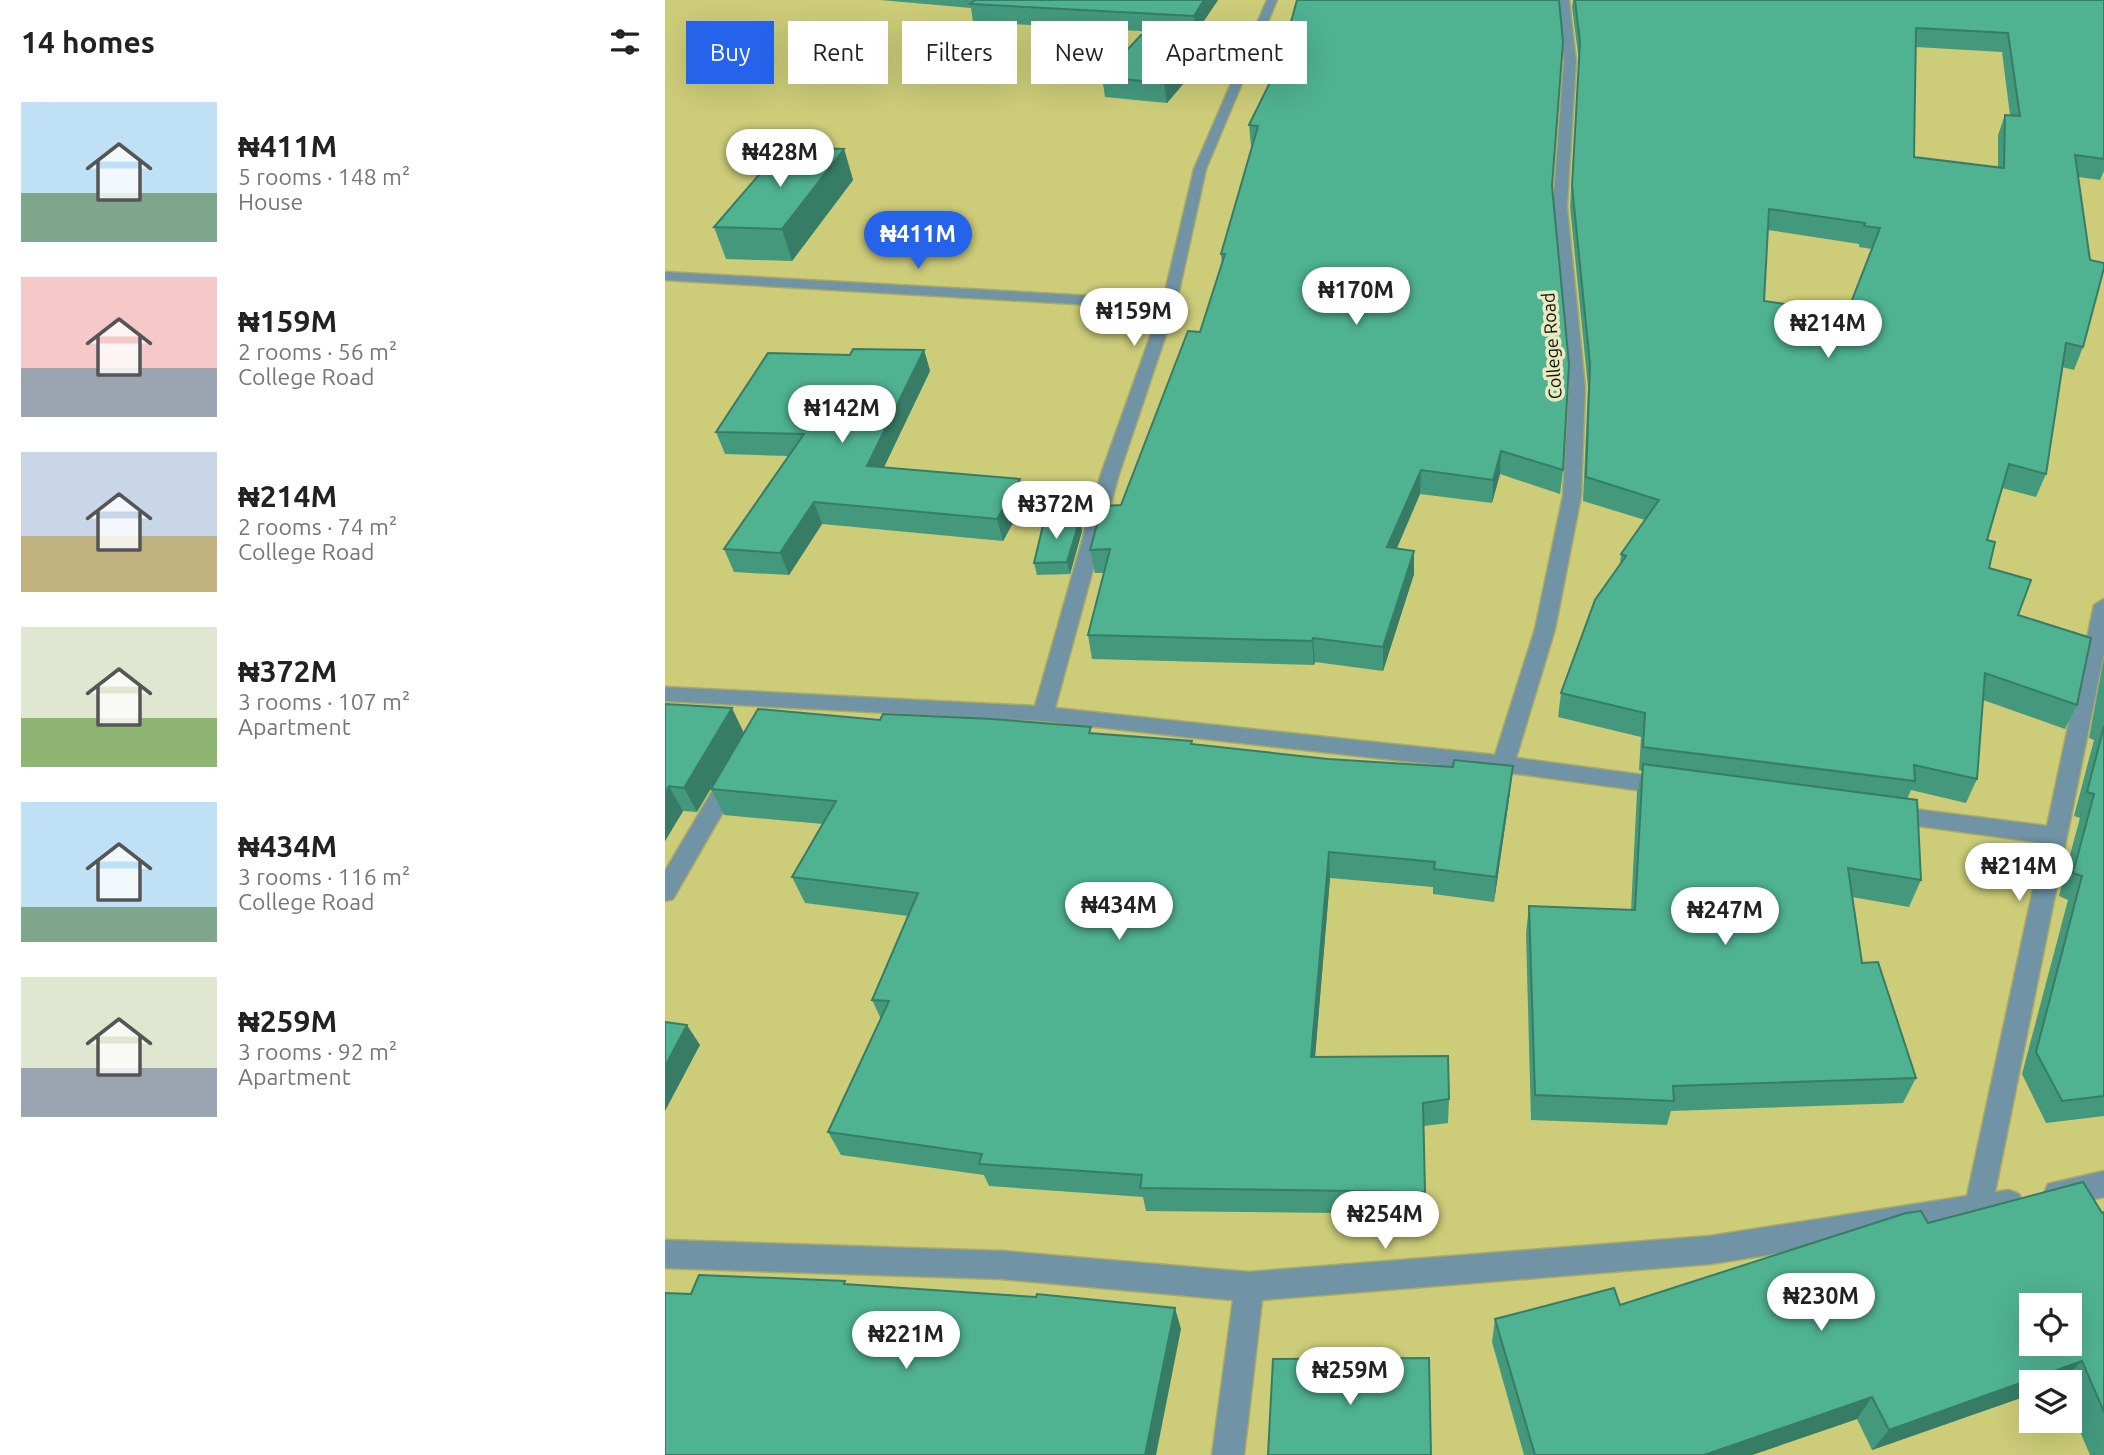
<!DOCTYPE html>
<meta charset="utf-8">
<style>
body{margin:0;font-family:Ubuntu,sans-serif;background:#f2f2f2;color:#222;height:100vh;display:flex;flex-direction:column;font-size:26px;white-space:nowrap}
*{box-sizing:border-box;margin:0}
p{font-size:23px;color:#767676}
.icon{flex:none;width:38px;height:38px;fill:none;stroke:currentColor;stroke-width:2;stroke-linecap:round;stroke-linejoin:round}
.map{position:relative;flex:1;overflow:hidden}
.side{display:flex;flex-direction:column;background:#fff;width:665px}
.side>*{flex:none}
.top-card{position:absolute;left:21px;top:21px;width:665px;height:63px;display:flex;gap:14px}
.buttons{position:absolute;left:1354px;top:1293px;display:grid;gap:14px}
.buttons a{display:grid;place-items:center;width:63px;height:63px;border-radius:0px;background:#fff;box-shadow:0 7px 28px #0002;font-size:35px}
.price{position:absolute;translate:-50% -60px;padding:0 16px;border-radius:24px;background:#fff;color:#222;font-size:23px;line-height:46px;filter:drop-shadow(0 2px 4px #0008)}
.price::after{content:'';position:absolute;left:50%;top:42px;width:21px;height:16px;margin-left:-10px;background:inherit;clip-path:polygon(0 0,100% 0,50% 100%)}
.price.selected{background:#2563eb;color:#fff}
ul{padding:0;list-style:none}
li{display:flex;align-items:center;gap:21px;height:175px;padding:0 21px}
li span{display:grid;place-items:center;flex:none;width:196px;height:140px;border-radius:0px;color:#555}
li>.icon{margin-inline-start:auto}
span .icon{width:84px;height:84px;fill:#fffc;stroke-width:1}
li b{font-size:30px}
h2{display:flex;justify-content:space-between;align-items:center;height:84px;padding:0 21px;font-size:30px}
.tag{padding:0 24px;border-radius:0px;background:#fff;box-shadow:0 7px 28px #0002;font-size:24px;line-height:63px}
.tag.selected{background:#2563eb;color:#fff}
main{display:flex;flex:1;min-height:0}
.map>svg:first-child{display:block}
.lines{fill:none;stroke-linecap:round;stroke-linejoin:round}
.minor-casing{stroke:#abaa63;stroke-width:3}
.minor{fill:#7094a6;fill-rule:evenodd}
.wall{fill:#44997d;fill-rule:evenodd}
.shaded-wall{fill:#377d66}
.building{fill:#4fb291;stroke:#377d66;stroke-width:2;fill-rule:evenodd}
.labels{text-anchor:middle;stroke-width:7;stroke-linejoin:round;paint-order:stroke}
.far-street-label{font-size:18px;fill:#121100;stroke:#e9eac2}
</style>
<main>
<section class="side">
<h2>14 homes<svg class="icon" aria-label="filters" viewBox="0 0 24 24"><path d="M4 7h16M4 17h16"/><circle cx="9" cy="7" r="2"/><circle cx="15" cy="17" r="2"/></svg></h2>
<ul>
<li><span style="background:linear-gradient(#bfe0f5 65%,#7fa58c 0)"><svg class="icon" aria-label="home" viewBox="0 0 24 24"><path d="M3 11l9-7 9 7M6 9v11h12V9"/></svg></span><div><b>₦411M</b><p>5 rooms · 148 m²</p><p>House</p></div></li>
<li><span style="background:linear-gradient(#f6c9c9 65%,#9aa5b1 0)"><svg class="icon" aria-label="home" viewBox="0 0 24 24"><path d="M3 11l9-7 9 7M6 9v11h12V9"/></svg></span><div><b>₦159M</b><p>2 rooms · 56 m²</p><p>College Road</p></div></li>
<li><span style="background:linear-gradient(#c9d6e8 60%,#c2b280 0)"><svg class="icon" aria-label="home" viewBox="0 0 24 24"><path d="M3 11l9-7 9 7M6 9v11h12V9"/></svg></span><div><b>₦214M</b><p>2 rooms · 74 m²</p><p>College Road</p></div></li>
<li><span style="background:linear-gradient(#dfe7d0 65%,#8fb573 0)"><svg class="icon" aria-label="home" viewBox="0 0 24 24"><path d="M3 11l9-7 9 7M6 9v11h12V9"/></svg></span><div><b>₦372M</b><p>3 rooms · 107 m²</p><p>Apartment</p></div></li>
<li><span style="background:linear-gradient(#bfe0f5 75%,#7fa58c 0)"><svg class="icon" aria-label="home" viewBox="0 0 24 24"><path d="M3 11l9-7 9 7M6 9v11h12V9"/></svg></span><div><b>₦434M</b><p>3 rooms · 116 m²</p><p>College Road</p></div></li>
<li><span style="background:linear-gradient(#dfe7d0 65%,#9aa5b1 0)"><svg class="icon" aria-label="home" viewBox="0 0 24 24"><path d="M3 11l9-7 9 7M6 9v11h12V9"/></svg></span><div><b>₦259M</b><p>3 rooms · 92 m²</p><p>Apartment</p></div></li>
</ul>
</section>
<div class="map">
<svg width="1439" height="1455" viewBox="0 0 1439 1455">
<rect width="100%" height="100%" fill="#cccc79"/>
<g class="lines">
<defs>
<g id="minor">
<path d="M602,0H612L541,169L511,305L454,474L390,708L830,755L870,629L898,496L904,387L888,207L899,61L894,0H904L911,61L902,207L920,387L916,496L890,629L851,758L1001,778L1009,780L1012,786L1009,792L1001,794L838,772L378,721L0,701V687L370,706L436,474L495,309L0,280V272L498,300L529,169Z"/>
<path d="M1439,599V653L1330,1192L1344,1190L1354,1194L1358,1203L1354,1212L1313,1222L1045,1264L597,1300L579,1455H547L568,1300L337,1279L0,1268V1240L337,1251L584,1272L1045,1236L1302,1196L1378,843L1224,822L1216,820L1213,814L1216,808L1224,806L1382,826L1429,605Z"/>
<path d="M66,771L74,773L77,779L8,899L0,901V871L58,773Z"/>
<path d="M1439,1171V1197L1393,1206L1383,1202L1379,1193L1383,1184Z"/>
</g>
</defs>
<use href="#minor" class="minor-casing"/>
<use href="#minor" class="minor"/>
</g>
<g class="wall">
<path d="M215,0H553L530,34L308,22L306,8Z"/>
<path d="M908,0H1439V171L1435,180L1414,177L1418,347L1409,370L1397,367L1381,474L1371,497L1337,488L1322,540L1324,568L1353,615L1412,705L1400,729L1318,700L1312,779L1301,803L1246,790L1242,799L1256,880L1244,907L1187,897L1197,963L1251,1078L1238,1103L1006,1111L1002,1125L866,1120L861,933L864,906L966,910L972,792L977,771L974,770L976,737L893,717L896,693L955,565L956,554L980,520L918,501L923,387L905,207L914,61L907,7ZM1251,47L1337,52L1345,115H1340L1333,135V168L1249,157ZM1103,230L1194,244V247L1207,249L1182,313L1099,301Z"/>
<path d="M520,37V43L535,64L502,103L440,97L437,77Z"/>
<path d="M615,62L887,186L898,470L895,494L835,474L827,503L755,494L732,548L749,574L718,671L650,662L649,665L427,659L423,635L439,573H430L425,550L456,505L535,332L557,265L556,254L587,146H586L584,125Z"/>
<path d="M179,149L188,180L127,261L61,259L49,227Z"/>
<path d="M259,350L265,371L219,467L355,479L360,501L338,541L157,524L124,575L69,572L59,549L124,456L60,454L51,432L185,355Z"/>
<path d="M417,531L405,574L372,575L369,563Z"/>
<path d="M1439,658V1116L1381,1123L1357,1074L1403,900L1394,896L1415,818L1409,816L1429,740L1424,738Z"/>
<path d="M0,704L32,812L18,811L0,841Z"/>
<path d="M215,720L427,733L527,745L845,792L829,902L768,894V887L665,878L650,1057L784,1099L783,1123L759,1126L760,1192L759,1214L481,1211L478,1197L324,1186L319,1175L176,1155L163,1132L216,1019L207,1000L243,916L140,903L127,877L158,824L59,815L46,789Z"/>
<path d="M1439,1212V1455H1425L1405,1408V1382H1367V1394L1207,1450L1192,1419L1087,1455H859L827,1342L830,1319L955,1305L1263,1223Z"/>
</g>
<g class="shaded-wall">
<path d="M539,0H553L530,34L529,16Z"/>
<path d="M520,37L522,56L533,44L535,64L502,103L499,83Z"/>
<path d="M179,149L188,180L127,261L117,229Z"/>
<path d="M259,350L265,371L209,488L202,466Z"/>
<path d="M836,451L835,474L827,503L828,480Z"/>
<path d="M756,470L755,494L722,571V547Z"/>
<path d="M355,479L360,501L338,541L332,519Z"/>
<path d="M149,502L157,524L124,575L115,553Z"/>
<path d="M415,519L417,531L405,574L402,562Z"/>
<path d="M749,551V574L718,671V647Z"/>
<path d="M648,638L650,662L649,665L647,641Z"/>
<path d="M67,708L79,733L32,812L19,788Z"/>
<path d="M848,766L845,792L829,902L831,877Z"/>
<path d="M4,786L18,811L0,841V793Z"/>
<path d="M664,852L665,878L648,1081L646,1057Z"/>
<path d="M22,1025L35,1045L0,1111V1066Z"/>
<path d="M510,1308L516,1329L491,1455H480Z"/>
<path d="M1417,1361L1396,1382H1367V1394L1207,1450L1224,1430Z"/>
<path d="M1207,1397L1192,1419L1087,1455H1039Z"/>
</g>
<g class="building">
<path d="M310,0H539L529,16L305,4Z"/>
<path d="M632,0H894L898,42L887,186L904,364L898,470L836,451L828,480L756,470L722,547L749,551L718,647L648,638L647,641L423,635L445,549L425,550L437,506L456,505L523,331L535,332L560,254H556L593,126L584,125L615,62Z"/>
<path d="M910,0H1439V159L1410,155L1425,260L1439,263V268L1418,347L1401,343L1381,474L1344,464L1322,540L1330,542L1324,568L1366,580L1353,615L1426,638L1412,705L1320,673L1312,779L1249,765L1250,781L978,747L980,713L896,693L930,600L961,556L956,554L994,500L921,477L925,364L907,186L915,42ZM1251,28L1343,33L1355,116L1340,115L1339,168L1249,157ZM1104,209L1200,223L1199,226L1215,228L1182,313L1099,301Z"/>
<path d="M476,35L520,37L517,43L533,44L499,83L437,77Z"/>
<path d="M118,147L179,149L117,229L49,227Z"/>
<path d="M188,349L259,350L202,466L355,479L332,519L149,502L115,553L59,549L139,434L51,432L103,353L185,355Z"/>
<path d="M415,519L402,562L369,563L379,521Z"/>
<path d="M0,704L67,708L19,788L4,786L0,793Z"/>
<path d="M93,709L215,720L218,714L327,719L426,727L424,733L527,741L526,744L663,759L788,767L789,760L848,766L831,877L769,869L770,862L664,852L646,1057L783,1056L784,1099L758,1103L760,1192L475,1188L477,1175L314,1164L317,1154L163,1132L224,1001L207,1000L253,893L127,877L171,801L46,789Z"/>
<path d="M1439,726V1096L1397,1101L1371,1052L1417,876L1408,873L1429,794L1422,792Z"/>
<path d="M978,764L1252,800L1256,880L1183,868L1197,963L1213,962L1251,1078L1008,1086L1009,1101L870,1095L864,906L970,910Z"/>
<path d="M0,1022L22,1025L0,1066Z"/>
<path d="M1418,1182L1437,1213L1439,1212V1412L1417,1361L1224,1430L1207,1397L1039,1455H870L830,1319L949,1288L955,1305L1241,1213L1256,1211L1263,1223ZM1367,1306H1405V1344H1367Z"/>
<path d="M34,1275L180,1281L179,1284L371,1297L372,1294L510,1308L480,1455H0V1293L26,1294Z"/>
<path d="M764,1358L766,1455H603L608,1359Z"/>
</g>
<g class="labels">
<g class="far-street-label">
<text transform="translate(887 346) rotate(-94)" y="6">College Road</text>
</g>
</g>
</svg>
<div class="buttons">
<a><svg class="icon" aria-label="locate" viewBox="0 0 24 24"><circle cx="12" cy="12" r="6"/><path d="M12 2v4M12 18v4M2 12h4M18 12h4"/></svg></a>
<a><svg class="icon" aria-label="layers" viewBox="0 0 24 24"><path d="M12 4l9 5-9 5-9-5zM3 14l9 5 9-5"/></svg></a>
</div>
<b class="price" style="left:115px;top:189px">₦428M</b>
<b class="price selected" style="left:253px;top:271px">₦411M</b>
<b class="price" style="left:691px;top:327px">₦170M</b>
<b class="price" style="left:469px;top:348px">₦159M</b>
<b class="price" style="left:1163px;top:360px">₦214M</b>
<b class="price" style="left:177px;top:445px">₦142M</b>
<b class="price" style="left:391px;top:541px">₦372M</b>
<b class="price" style="left:1354px;top:903px">₦214M</b>
<b class="price" style="left:454px;top:942px">₦434M</b>
<b class="price" style="left:1060px;top:947px">₦247M</b>
<b class="price" style="left:720px;top:1251px">₦254M</b>
<b class="price" style="left:1156px;top:1333px">₦230M</b>
<b class="price" style="left:241px;top:1371px">₦221M</b>
<b class="price" style="left:685px;top:1407px">₦259M</b>
<div class="top-card">
<a class="tag selected">Buy</a>
<a class="tag">Rent</a>
<a class="tag">Filters</a>
<a class="tag">New</a>
<a class="tag">Apartment</a>
</div>
</div>
</main>
